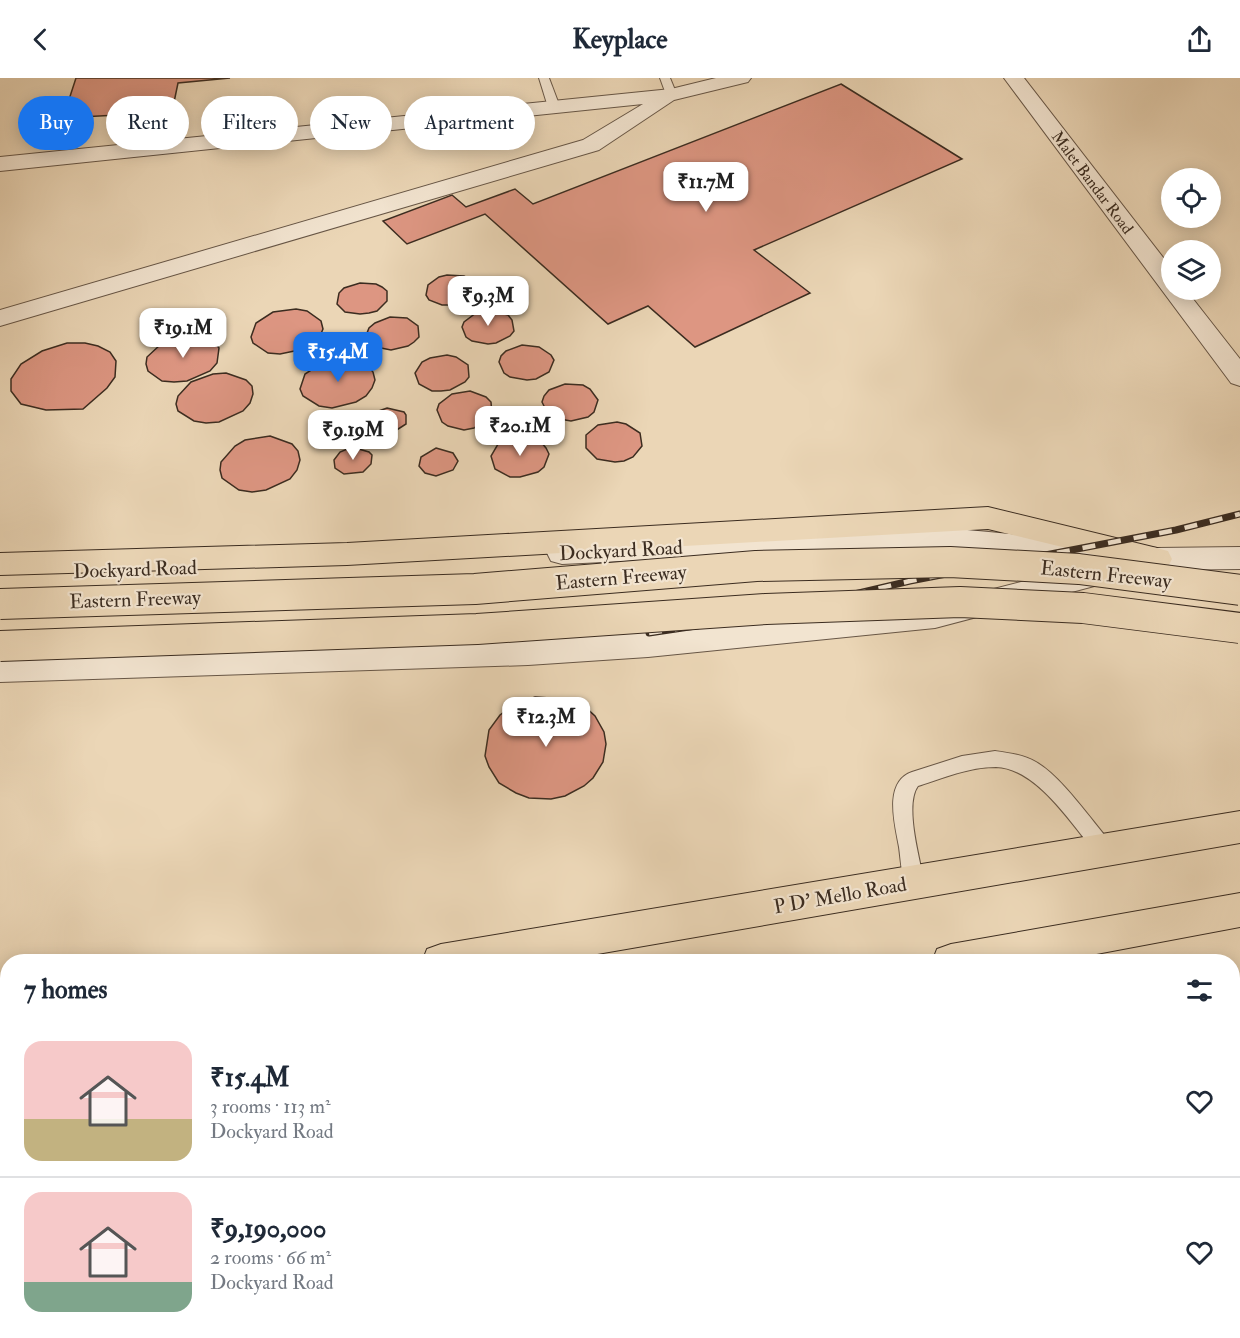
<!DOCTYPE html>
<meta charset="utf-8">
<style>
body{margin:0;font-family:"IM FELL Double Pica",serif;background:#f2f2f3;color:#1f2937;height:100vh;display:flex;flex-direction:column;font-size:22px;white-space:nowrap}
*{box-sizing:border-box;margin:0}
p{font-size:20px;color:#747a83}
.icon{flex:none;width:33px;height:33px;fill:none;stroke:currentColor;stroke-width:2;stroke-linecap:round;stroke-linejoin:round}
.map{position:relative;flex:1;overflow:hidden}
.panel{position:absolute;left:0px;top:876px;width:1240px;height:384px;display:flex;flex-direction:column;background:#fff;border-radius:24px 24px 0 0;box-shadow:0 3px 15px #0003}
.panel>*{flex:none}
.guide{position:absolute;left:18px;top:18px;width:600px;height:54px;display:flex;gap:12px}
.tools{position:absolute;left:1161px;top:90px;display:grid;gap:12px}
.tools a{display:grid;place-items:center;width:60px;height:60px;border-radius:50%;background:#fff;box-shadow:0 3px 15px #0003;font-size:30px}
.price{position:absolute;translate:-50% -51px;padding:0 14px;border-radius:12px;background:#fff;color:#222;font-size:20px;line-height:39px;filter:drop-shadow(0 2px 3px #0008)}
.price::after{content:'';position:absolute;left:50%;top:36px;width:18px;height:14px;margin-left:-9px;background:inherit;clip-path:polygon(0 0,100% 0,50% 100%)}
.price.on{background:#1a73e8;color:#fff}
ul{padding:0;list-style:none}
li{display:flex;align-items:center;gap:18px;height:150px;padding:0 24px}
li+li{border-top:2px solid #e0e1e3}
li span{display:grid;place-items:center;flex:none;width:168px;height:120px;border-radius:18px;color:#555}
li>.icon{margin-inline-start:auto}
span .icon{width:72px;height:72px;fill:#fffc;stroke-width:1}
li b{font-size:26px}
h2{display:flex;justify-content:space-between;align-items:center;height:72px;padding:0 24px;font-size:26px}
.pill{padding:0 21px;border-radius:27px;background:#fff;box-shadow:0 3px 15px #0003;font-size:21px;line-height:54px}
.pill.on{background:#1a73e8;color:#fff}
header{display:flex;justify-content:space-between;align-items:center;height:78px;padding:0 24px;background:#fff;font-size:27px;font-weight:700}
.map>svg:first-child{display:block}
.building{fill:#dd9682;stroke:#3b2c20;stroke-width:1.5}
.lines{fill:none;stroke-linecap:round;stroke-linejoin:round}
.service-casing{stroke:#675646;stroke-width:2}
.tertiary-casing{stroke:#675646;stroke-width:2}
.primary-casing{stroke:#3b2c20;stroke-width:2}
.motorway-casing{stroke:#3b2c20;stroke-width:2}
.service{fill:#f2e4d0;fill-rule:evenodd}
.tertiary{fill:#f2e4d0;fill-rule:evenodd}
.primary{fill:#ebd6b6;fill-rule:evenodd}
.motorway{fill:#ebd6b6;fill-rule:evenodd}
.rail-casing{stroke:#3b2c20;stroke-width:7}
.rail{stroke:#f2e4d0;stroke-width:4.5;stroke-dasharray:13;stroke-linecap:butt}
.motorway-bridge-casing{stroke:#3b2c20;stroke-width:32;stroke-linecap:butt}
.motorway-bridge{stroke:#ebd6b6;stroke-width:30}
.labels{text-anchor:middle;stroke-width:4.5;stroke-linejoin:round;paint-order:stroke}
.far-street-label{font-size:16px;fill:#3b2c20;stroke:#f2e4d0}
.street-label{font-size:20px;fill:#3b2c20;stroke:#f2e4d0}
</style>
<header><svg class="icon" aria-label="back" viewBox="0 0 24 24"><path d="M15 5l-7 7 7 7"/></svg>Keyplace<svg class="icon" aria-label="share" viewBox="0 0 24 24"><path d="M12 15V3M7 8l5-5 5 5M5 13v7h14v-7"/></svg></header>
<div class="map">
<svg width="1240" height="1260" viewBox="0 0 1240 1260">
<rect width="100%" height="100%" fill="#ebd6b6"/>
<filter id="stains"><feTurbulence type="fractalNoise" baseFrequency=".00333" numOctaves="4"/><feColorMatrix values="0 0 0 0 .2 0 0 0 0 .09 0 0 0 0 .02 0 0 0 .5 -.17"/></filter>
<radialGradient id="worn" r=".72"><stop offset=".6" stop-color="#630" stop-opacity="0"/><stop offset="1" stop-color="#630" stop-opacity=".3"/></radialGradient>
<g class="building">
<path d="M76,0H230L178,5L172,34L63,40Z"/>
<path d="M841,6L962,81L754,172L810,215L695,269L648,228L608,246L485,136L407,166L383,143L452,117L466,129L515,111L533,126Z"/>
<path d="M447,197L464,198L470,201L477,210L476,215L466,224L458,227H442L429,222L426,217L428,207L439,199Z"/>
<path d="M360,205L376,206L382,209L387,213V223L377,233L369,235L360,236L345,234L337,226L339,215L344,210Z"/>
<path d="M296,231L307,233L321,243L323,251L320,258L314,265L304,271L280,276L268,275L253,265L251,259L256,245L273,234Z"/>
<path d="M493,233L508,237L512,242L514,253L510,258L496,265L488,266L472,263L466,259L462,249L464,244L476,235Z"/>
<path d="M390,239L407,240L418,248L419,259L414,264L408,268L391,272L376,269L370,265L367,255L369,250L375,245Z"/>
<path d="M194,257L214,264L219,270L217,285L210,293L187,303L174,304L162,303L148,293L146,286L147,279L161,266L171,261Z"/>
<path d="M67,265H85L98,268L110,274L116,283L115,299L107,310L83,331L46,332L21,326L11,313V301L21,286L42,273Z"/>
<path d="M522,267L539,269L551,277L554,282L549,294L536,301L527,302L510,299L504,295L499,284L501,278L506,273Z"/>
<path d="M447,277L456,279L468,287L469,299L465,304L450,312L441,313H432L419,306L415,295L422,284L430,280Z"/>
<path d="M346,281L367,287L373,294L375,302L372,310L366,318L356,324L332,330L319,328L303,318L300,311L305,296L322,285Z"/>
<path d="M226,295L246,302L252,308L253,316L250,325L243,333L219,344L206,345L194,343L178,333L176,326L178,318L191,304L213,296Z"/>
<path d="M565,306L583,307L590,311L598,322L594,334L588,339L571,343L554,340L548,336L542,324L544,318L549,312Z"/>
<path d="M470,313L486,319L491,324L492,336L488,342L474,350L464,352L448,348L442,344L437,332L439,326L452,316Z"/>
<path d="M387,330L404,334L406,337V346L392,355H380L371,350L370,342L376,334Z"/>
<path d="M617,344L626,346L640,355L642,368L633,379L624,383L615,384L597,381L586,370V357L598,347Z"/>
<path d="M270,358L292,366L298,373L300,382L297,392L290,401L266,412L252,414L239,412L222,400L220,392L221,384L235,368L245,362Z"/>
<path d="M524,358L541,364L546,370L549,376L544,389L538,394L520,399H510L495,391L491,378L498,366L514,359Z"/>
<path d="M352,369L369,374L372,377L371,386L363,394L344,396L335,390L334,382L340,374Z"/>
<path d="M436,370L453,375L458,383L453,392L436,398L425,395L419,388L421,379Z"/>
<path d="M535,619L566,621L584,628L595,638L604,654L606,666L603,684L593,700L584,708L565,718L551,721L529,720L516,715L499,705L489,689L485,678L489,652L500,637L515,626Z"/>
<path d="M1233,1175L1240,1191V1260H1034L1032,1252H1233Z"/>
<path d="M170,1252H378V1260H169Z"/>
<path d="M546,1252H858L860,1260H547Z"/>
</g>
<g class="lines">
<defs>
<g id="service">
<path d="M539,0H549L560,29L558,31L554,32L548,29Z"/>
<path d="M660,0H670L677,17L675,19H667Z"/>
<path d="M995,673C1009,675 1024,677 1036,684C1062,699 1091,742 1112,766L1115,772L1112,778L1105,781L1098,778C1073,748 1037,690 996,689C969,689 943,700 918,708C904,727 920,781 924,804L921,810L914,813L907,810C901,798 901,783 899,769C895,747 883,704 912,694L962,678Z"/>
</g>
<g id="tertiary">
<path d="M716,0H751L748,4L674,22L599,72L0,248V232L583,62L643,26L0,93V79L671,11Z"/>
<path d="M1004,0H1024L1172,191V212H1186L1240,281V308L1231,305Z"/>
<path d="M914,447L1157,470L1240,469V491L1157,492L1118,488L1121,494L1117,502L935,550L648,579L528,587L0,604V578L528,561L648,553L935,526L1092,486L914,469L562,486L551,483L547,475L551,467L562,464Z"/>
</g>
<g id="primary">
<path d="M1240,733V765L551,884H422L427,871L441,866Z"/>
<path d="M1240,815V849L1054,884H932L937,871L951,866Z"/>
<path d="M8,936V976L0,977V937Z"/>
<path d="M8,1029V1071L0,1072V1030Z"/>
</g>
<path id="motorway" d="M988,429L1157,470L1168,473L1172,481L1168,489L1157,492L988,451L347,487L0,497V475L347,465Z"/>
</defs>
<use href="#service" class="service-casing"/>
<use href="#tertiary" class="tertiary-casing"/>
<use href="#primary" class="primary-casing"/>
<use href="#motorway" class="motorway-casing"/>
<use href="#service" class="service"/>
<use href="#tertiary" class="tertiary"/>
<use href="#primary" class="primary"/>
<use href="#motorway" class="motorway"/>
<defs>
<path id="rail" d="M649,555L756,539L910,503L1176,452L1240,436"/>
</defs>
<use href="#rail" class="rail-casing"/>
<use href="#rail" class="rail"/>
<defs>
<g id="motorway-bridge">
<path d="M0,526L475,511L756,488L950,484L1079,491L1240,512"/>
<path d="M0,568L477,551L766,531L960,524L1083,530L1240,550"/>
</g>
</defs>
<use href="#motorway-bridge" class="motorway-bridge-casing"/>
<use href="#motorway-bridge" class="motorway-bridge"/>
</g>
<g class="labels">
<g class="far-street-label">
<text transform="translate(1093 104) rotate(53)" y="6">Malet Bandar Road</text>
</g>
<g class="street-label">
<text transform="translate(621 472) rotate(-3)" y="7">Dockyard Road</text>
<text transform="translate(135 491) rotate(-2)" y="7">Dockyard Road</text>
<text transform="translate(1106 496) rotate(6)" y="7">Eastern Freeway</text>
<text transform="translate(621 499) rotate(-5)" y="7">Eastern Freeway</text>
<text transform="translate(135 521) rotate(-2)" y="7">Eastern Freeway</text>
<text transform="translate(840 817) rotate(-10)" y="7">P D' Mello Road</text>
</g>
</g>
<rect width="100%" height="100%" filter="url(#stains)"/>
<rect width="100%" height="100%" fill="url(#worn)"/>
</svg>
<div class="tools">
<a><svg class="icon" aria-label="locate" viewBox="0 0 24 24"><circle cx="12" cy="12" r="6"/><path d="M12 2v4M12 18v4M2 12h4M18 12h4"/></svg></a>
<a><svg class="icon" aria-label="layers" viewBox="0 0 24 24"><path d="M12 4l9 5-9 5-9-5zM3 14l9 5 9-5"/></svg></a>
</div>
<b class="price" style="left:706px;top:135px">₹11.7M</b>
<b class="price" style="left:488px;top:249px">₹9.3M</b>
<b class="price" style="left:183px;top:281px">₹19.1M</b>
<b class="price on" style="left:338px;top:305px">₹15.4M</b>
<b class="price" style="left:520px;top:379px">₹20.1M</b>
<b class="price" style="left:353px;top:383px">₹9.19M</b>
<b class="price" style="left:546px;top:670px">₹12.3M</b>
<div class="guide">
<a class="pill on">Buy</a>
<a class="pill">Rent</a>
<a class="pill">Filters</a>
<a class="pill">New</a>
<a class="pill">Apartment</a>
</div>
<section class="panel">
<h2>7 homes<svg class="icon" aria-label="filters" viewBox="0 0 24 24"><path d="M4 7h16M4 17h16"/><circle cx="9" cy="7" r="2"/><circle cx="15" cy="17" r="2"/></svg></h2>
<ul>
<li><span style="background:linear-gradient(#f6c9c9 65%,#c2b280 0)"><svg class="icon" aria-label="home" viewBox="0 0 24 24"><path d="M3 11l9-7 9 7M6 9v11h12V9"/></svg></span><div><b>₹15.4M</b><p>3 rooms · 113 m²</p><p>Dockyard Road</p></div><svg class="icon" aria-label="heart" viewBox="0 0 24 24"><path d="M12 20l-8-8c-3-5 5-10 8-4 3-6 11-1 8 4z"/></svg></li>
<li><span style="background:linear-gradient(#f6c9c9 75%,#7fa58c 0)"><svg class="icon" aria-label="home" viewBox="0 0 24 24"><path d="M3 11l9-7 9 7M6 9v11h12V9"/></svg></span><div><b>₹9,190,000</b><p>2 rooms · 66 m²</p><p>Dockyard Road</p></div><svg class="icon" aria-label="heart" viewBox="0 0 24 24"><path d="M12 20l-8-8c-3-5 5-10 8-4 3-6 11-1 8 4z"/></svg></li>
</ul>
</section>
</div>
